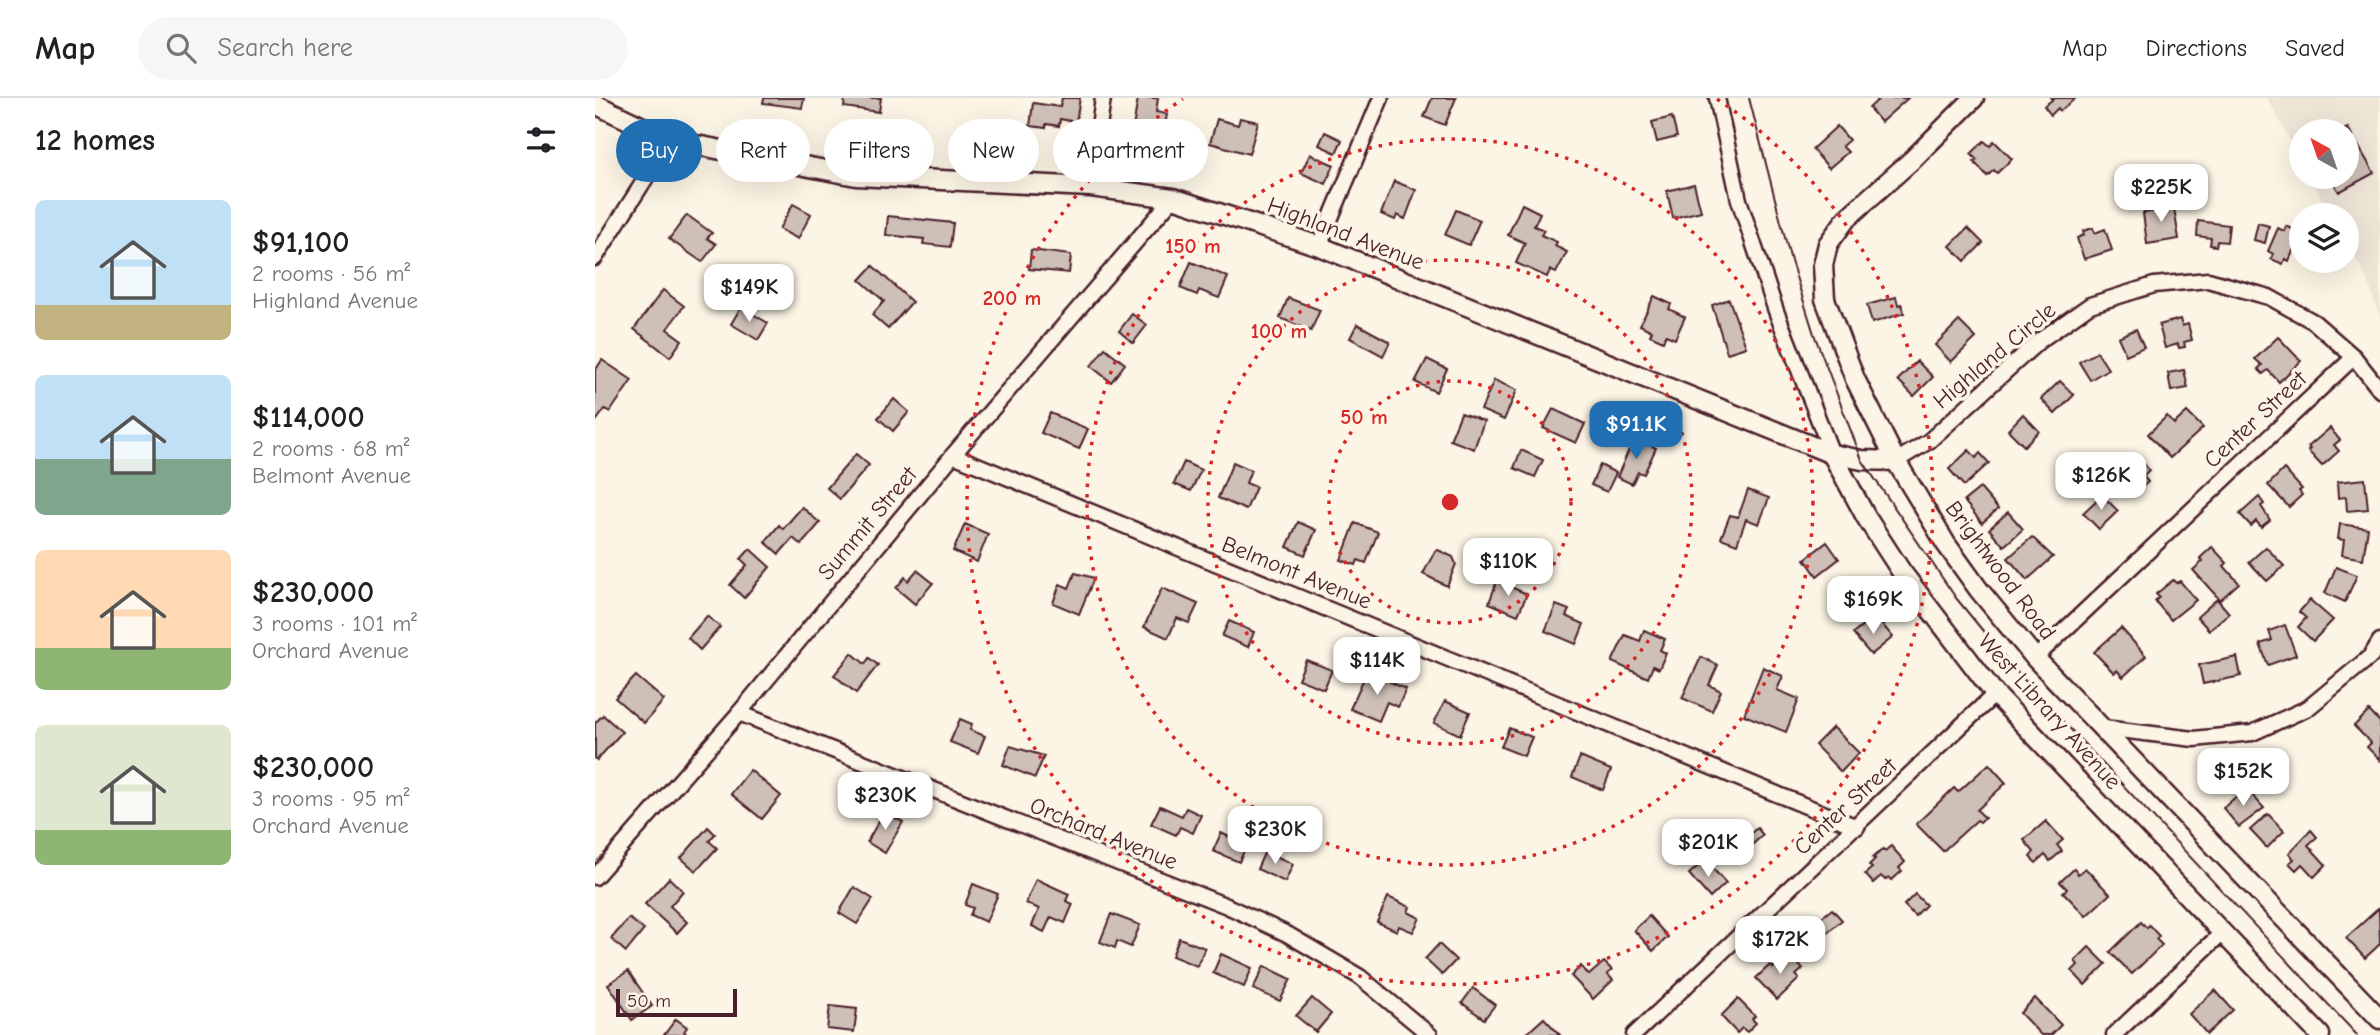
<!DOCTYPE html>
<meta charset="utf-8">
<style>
body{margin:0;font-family:"Comic Neue",sans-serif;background:#f6f6f6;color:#202124;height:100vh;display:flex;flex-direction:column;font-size:26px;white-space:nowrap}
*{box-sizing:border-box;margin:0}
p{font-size:23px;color:#757577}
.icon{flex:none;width:38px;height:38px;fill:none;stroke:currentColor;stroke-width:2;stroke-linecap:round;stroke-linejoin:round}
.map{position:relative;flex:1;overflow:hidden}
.side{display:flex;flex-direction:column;background:#fff;width:595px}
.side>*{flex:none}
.guide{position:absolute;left:21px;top:21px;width:665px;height:63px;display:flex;gap:14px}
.needle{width:46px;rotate:320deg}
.fabs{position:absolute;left:1694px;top:21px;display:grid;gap:14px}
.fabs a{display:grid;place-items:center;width:70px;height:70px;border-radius:50%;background:#fff;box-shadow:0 7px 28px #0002;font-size:35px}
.scale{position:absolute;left:21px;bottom:18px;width:121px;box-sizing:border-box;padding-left:7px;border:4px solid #4a1f2b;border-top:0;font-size:19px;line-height:24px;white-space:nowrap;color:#4a1f2b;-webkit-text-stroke:5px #fcf5e5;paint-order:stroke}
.price{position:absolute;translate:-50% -60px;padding:0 16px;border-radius:14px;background:#fff;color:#222;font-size:23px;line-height:46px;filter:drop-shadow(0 2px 4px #0008)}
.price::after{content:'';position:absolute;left:50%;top:42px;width:21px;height:16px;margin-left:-10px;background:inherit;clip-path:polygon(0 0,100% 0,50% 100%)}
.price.selected{background:#1f6fb2;color:#fff}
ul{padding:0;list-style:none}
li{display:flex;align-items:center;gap:21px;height:175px;padding:0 35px}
li span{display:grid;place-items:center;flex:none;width:196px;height:140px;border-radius:10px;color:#555}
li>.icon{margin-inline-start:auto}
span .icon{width:84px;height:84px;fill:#fffc;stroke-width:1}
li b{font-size:30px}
h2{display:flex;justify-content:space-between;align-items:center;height:84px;padding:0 35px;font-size:30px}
.chip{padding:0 24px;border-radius:32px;background:#fff;box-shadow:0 7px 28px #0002;font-size:24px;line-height:63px}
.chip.selected{background:#1f6fb2;color:#fff}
header{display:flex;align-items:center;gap:42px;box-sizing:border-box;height:98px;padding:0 35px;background:#fff;border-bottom:2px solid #e0e0e0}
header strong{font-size:33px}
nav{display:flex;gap:38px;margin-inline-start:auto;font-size:24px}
.search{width:490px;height:63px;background:#f6f6f6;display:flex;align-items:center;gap:18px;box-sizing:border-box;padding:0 24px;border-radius:38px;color:#757577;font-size:26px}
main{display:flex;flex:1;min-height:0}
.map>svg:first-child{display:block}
.built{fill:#eee5d7}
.building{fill:#cfc0b7;stroke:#4a1f2b;stroke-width:2}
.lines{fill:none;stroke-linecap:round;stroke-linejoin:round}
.minor-casing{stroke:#4a1f2b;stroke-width:19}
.tertiary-casing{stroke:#4a1f2b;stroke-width:23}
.minor{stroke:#fcf5e5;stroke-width:14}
.tertiary{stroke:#fcf5e5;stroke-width:18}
.tram{stroke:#4a1f2b;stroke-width:2}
.ring{fill:none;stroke:#d62828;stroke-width:3.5;stroke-dasharray:3.5 7}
.labels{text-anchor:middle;stroke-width:7;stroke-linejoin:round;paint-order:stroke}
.street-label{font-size:23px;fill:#4a1f2b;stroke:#fcf5e5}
.centre{fill:#d62828;stroke:#fcf5e5;stroke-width:3.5}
.ring-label{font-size:21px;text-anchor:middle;font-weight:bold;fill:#d62828;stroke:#fcf5e5;stroke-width:7;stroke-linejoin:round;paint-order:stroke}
</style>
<header>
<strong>Map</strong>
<div class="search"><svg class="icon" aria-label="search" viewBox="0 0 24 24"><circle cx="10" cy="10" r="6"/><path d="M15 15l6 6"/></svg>Search here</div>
<nav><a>Map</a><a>Directions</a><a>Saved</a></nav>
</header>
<main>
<section class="side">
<h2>12 homes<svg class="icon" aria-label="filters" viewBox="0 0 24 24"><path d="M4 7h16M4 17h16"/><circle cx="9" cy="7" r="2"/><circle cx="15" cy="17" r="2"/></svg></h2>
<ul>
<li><span style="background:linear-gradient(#bfe0f5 75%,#c2b280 0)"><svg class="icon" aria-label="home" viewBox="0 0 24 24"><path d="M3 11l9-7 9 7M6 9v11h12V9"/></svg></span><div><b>$91,100</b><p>2 rooms · 56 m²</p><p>Highland Avenue</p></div></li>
<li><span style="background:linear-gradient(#bfe0f5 60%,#7fa58c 0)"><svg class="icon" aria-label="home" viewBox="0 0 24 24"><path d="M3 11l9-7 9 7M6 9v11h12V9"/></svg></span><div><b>$114,000</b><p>2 rooms · 68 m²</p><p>Belmont Avenue</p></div></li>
<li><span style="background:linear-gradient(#ffd9b3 70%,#8fb573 0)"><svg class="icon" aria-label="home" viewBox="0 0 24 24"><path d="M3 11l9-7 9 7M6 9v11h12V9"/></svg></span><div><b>$230,000</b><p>3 rooms · 101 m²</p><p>Orchard Avenue</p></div></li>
<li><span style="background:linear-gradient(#dfe7d0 75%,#8fb573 0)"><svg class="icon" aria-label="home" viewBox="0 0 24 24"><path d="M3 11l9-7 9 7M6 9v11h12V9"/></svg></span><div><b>$230,000</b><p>3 rooms · 95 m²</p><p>Orchard Avenue</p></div></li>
</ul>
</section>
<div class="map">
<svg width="1785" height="937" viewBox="0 0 1785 937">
<rect width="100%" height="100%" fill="#fcf5e5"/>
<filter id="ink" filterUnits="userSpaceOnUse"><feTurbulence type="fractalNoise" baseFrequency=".0143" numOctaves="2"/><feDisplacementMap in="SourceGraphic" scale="14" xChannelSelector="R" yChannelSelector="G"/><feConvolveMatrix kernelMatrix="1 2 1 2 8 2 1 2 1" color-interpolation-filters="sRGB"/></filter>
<g filter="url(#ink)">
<path class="built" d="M1672,0H1785V221L1772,181L1752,145V117H1736L1715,79H1752V33H1706V62Z"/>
<g class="building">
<path d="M169,0H209L207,10L168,5Z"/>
<path d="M250,0H286L284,14L249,9Z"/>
<path d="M467,0H485L481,24L465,21L464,28L451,26V30L435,28L438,5L465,9Z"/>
<path d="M543,0H563L561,14L572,16L570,27L579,28L577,41L537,36Z"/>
<path d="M837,0H861L850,27L829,19Z"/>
<path d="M1285,0H1313L1286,24L1274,10Z"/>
<path d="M1456,0H1481L1465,13L1463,10L1456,17L1449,8L1457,2Z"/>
<path d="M1077,19L1082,39L1062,44L1057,24Z"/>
<path d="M645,20L663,24L654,56L615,45L622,21L643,27Z"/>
<path d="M1242,28L1254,42L1247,48L1253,54L1234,70L1217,51Z"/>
<path d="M1753,30L1779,75L1744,94L1735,79H1752V33H1745Z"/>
<path d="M730,34L747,42L741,55L724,47Z"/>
<path d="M1389,43L1395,48L1399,43L1417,61L1402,75L1399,72L1392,78L1379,64L1382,62L1376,56Z"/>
<path d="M715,56L739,67L731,86L706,75Z"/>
<path d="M799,83L821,92L810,121L802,117L800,122L786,116Z"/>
<path d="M1099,86L1106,113L1078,120L1072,93Z"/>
<path d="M1578,104L1584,141L1552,146L1548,115L1563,113L1562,106Z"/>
<path d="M198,106L216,116L203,141L184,131Z"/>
<path d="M927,106L945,115L939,128L949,132L946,137L962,144L960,148L972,154L961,175L955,172L952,179L921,165L930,145L913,137Z"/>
<path d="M861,112L885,122L874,147L850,137Z"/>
<path d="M92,117L117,135L112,140L121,146L107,164L74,141Z"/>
<path d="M293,118L358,125L355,149L328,146L329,141L291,137Z"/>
<path d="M1603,123L1634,127L1632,144L1622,143L1621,148L1615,147L1616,140L1602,138Z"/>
<path d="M1663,125L1674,128L1670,145L1659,142Z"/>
<path d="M1691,128L1700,132L1698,136L1704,139L1694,163L1690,161L1688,166L1676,161L1678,156L1673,153L1683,130L1689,133Z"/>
<path d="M1373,130L1388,145L1370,163L1355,148Z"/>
<path d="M1498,130L1500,135L1510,131L1517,152L1489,161L1482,140L1489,137L1488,133Z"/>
<path d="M436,152L476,157L474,175L434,171Z"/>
<path d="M596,164L633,179L624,200L604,192L602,197L585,190Z"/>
<path d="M278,168L317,204L293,231L277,217L289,203L265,182Z"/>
<path d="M68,192L89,208L72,231L87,242L75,259L39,231Z"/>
<path d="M1059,198L1076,206L1074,211L1090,219L1080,241L1071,237L1068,243L1055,237L1057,233L1045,227Z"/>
<path d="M1301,199L1303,207L1307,206L1309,215L1277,225L1272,207Z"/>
<path d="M693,200L725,212L716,233L685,220Z"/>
<path d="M1134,201L1151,249L1132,255L1117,207Z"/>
<path d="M146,209L173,225L163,242L136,226Z"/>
<path d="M537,216L552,227L538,245L524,233Z"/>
<path d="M1585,221L1587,228L1593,226L1597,242L1589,244L1590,249L1584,250L1583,246L1570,250L1564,227Z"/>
<path d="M1364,223L1381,240L1356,264L1340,247Z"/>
<path d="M762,226L795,244L788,258L755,240Z"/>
<path d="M1541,231L1549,249L1531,257L1523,239Z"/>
<path d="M1683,239L1706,263L1684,284L1673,272L1668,276L1663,271L1667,267L1660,261Z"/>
<path d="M510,250L530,266L516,284L496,268Z"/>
<path d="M1502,254L1513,271L1495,282L1484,264Z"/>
<path d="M832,261L852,271L841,294L820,284Z"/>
<path d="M7,262L37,282L15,314L10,311L2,322L0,321V273Z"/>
<path d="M1322,263L1338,279L1319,298L1303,282Z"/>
<path d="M1589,272L1593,290L1576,293L1573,275Z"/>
<path d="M899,282L922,292L909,322L886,312Z"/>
<path d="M1465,283L1479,297L1460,316L1446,301Z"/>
<path d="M299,301L314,314L298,333L283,320Z"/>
<path d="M958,311L990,326L981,345L948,330Z"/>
<path d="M1592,314L1608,330L1575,360L1553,336L1572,318L1579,326Z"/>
<path d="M455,315L493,331L484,351L446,335Z"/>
<path d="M866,315L889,323L879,351L855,342Z"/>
<path d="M1428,316L1444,333L1429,348L1413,332Z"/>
<path d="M1735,330L1745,342L1739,347L1744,353L1727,368L1713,353L1715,351L1713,349Z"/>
<path d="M1039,340L1061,350L1049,376L1043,374L1037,386L1022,379Z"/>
<path d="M926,352L948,362L940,379L919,370Z"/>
<path d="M1374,352L1381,360L1385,355L1394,365L1369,388L1354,371Z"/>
<path d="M261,356L274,367L245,401L232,390Z"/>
<path d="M1543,359L1554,372L1548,378L1553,384L1537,398L1524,384L1539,370L1536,366Z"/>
<path d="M589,364L606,372L596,393L579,386Z"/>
<path d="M638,364L656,372L651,385L661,389L651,412L623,400Z"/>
<path d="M1005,367L1021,375L1012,394L996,387Z"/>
<path d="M1496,371L1507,383L1494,394L1483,382Z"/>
<path d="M1689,371L1707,391L1704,393L1707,397L1694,409L1673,387Z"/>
<path d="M1770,381L1773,411L1752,413L1751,399L1743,400L1742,384Z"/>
<path d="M1385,390L1403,411L1387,425L1369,403Z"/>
<path d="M1153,392L1174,400L1164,426L1151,421L1142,446L1126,440L1135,417L1143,419Z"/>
<path d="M1507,397L1523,413L1504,431L1488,415Z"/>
<path d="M1664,399L1669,406L1666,408L1675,422L1666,429L1661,423L1656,428L1645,416Z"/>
<path d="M207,409L225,425L206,447L198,440L184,456L170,444L184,427L188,431Z"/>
<path d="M1413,414L1428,431L1409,448L1394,431Z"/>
<path d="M703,424L721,432L710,457L692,449Z"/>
<path d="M760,425L783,434L771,465L763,462L761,467L746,462Z"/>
<path d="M370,426L393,436L382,464L358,453Z"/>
<path d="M1745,426L1773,430L1768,461L1747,457L1749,442L1743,441Z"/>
<path d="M1437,439L1458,459L1432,482L1413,460Z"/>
<path d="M1232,444L1244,461L1222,478L1210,461Z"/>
<path d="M1617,449L1632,465L1629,468L1644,485L1625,502L1598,472L1608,463L1605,460Z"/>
<path d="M1671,449L1689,468L1672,483L1654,464Z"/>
<path d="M155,451L175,469L149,500L135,487L152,467L146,461Z"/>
<path d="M843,452L858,459L861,466L852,488L828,476L840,453Z"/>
<path d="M1741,469L1762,477L1750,504L1730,495Z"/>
<path d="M322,472L338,485L320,506L301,490L310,479L313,483Z"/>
<path d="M480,475L499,480L484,516L458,505L465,486L474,490Z"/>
<path d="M1578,482L1581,485L1585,483L1601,502L1576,522L1560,503L1564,499L1561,496Z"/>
<path d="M902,483L932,496L923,517L894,505Z"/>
<path d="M567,490L603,506L594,525L582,520L573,540L549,529Z"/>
<path d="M1622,501L1634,515L1614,532L1602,519Z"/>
<path d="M1715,502L1738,522L1718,543L1703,529L1711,520L1704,514Z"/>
<path d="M961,507L974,512L971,518L989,526L981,546L950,533Z"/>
<path d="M112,518L125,529L105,552L93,540Z"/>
<path d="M1280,518L1298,539L1276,557L1258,536Z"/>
<path d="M634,523L659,534L653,549L627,538Z"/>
<path d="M1690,527L1701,557L1673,567L1665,546L1677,542L1674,533Z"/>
<path d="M1526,530L1551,558L1528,579L1522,572L1519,575L1499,554Z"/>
<path d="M1049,532L1070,541L1065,552L1071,555L1064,571L1058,568L1053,580L1017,564L1030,537L1045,543Z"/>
<path d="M257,555L270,566L274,560L283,567L261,595L239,577Z"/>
<path d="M1106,559L1123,567L1114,587L1126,593L1117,613L1087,600Z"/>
<path d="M1642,559L1646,578L1608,586L1604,567Z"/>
<path d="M711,562L737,572L729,591L703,581Z"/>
<path d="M1168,569L1188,578L1182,592L1204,601L1191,634L1149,617Z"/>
<path d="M778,576L811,591L803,609L792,604L784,623L755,611L770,578L776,581Z"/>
<path d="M41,578L69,602L49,625L20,600Z"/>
<path d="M850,603L875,614L865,637L839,625Z"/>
<path d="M1774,613L1785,624V662L1772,649L1776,645L1759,628Z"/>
<path d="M8,617L27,634L2,662L0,660V625Z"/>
<path d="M365,621L377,626L375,632L390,638L383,655L355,644Z"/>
<path d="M1238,629L1264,655L1246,674L1220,647Z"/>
<path d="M914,630L937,639L929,658L906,649Z"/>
<path d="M415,648L449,658L440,680L408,667Z"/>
<path d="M985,659L1016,672L1008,692L977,679Z"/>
<path d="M1669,662L1681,673L1668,685L1657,672Z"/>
<path d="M1394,666L1411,685L1382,712L1390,720L1385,724L1382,722L1348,753L1321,726L1359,690L1363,694Z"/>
<path d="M155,672L186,698L167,721L136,696Z"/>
<path d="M1651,690L1669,710L1644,729L1628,710Z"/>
<path d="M565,708L587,718L591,710L606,717L598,735L585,729L581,737L556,726Z"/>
<path d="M289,714L308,724L290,755L272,744Z"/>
<path d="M1673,716L1689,733L1672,750L1655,732Z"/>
<path d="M1451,723L1468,742L1462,747L1467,753L1455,763L1450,757L1441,765L1435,759L1439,754L1429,742Z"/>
<path d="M113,729L120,736L114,743L122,750L101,773L86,760Z"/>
<path d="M1149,729L1155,736L1162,730L1168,737L1139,763L1126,749Z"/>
<path d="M1716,732L1722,739L1713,747L1731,767L1719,779L1707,766L1701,772L1694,765L1699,761L1694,755Z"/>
<path d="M626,735L652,747L644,764L618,753Z"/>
<path d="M1296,748L1310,764L1304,770L1307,773L1297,782L1294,779L1290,782L1286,778L1278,785L1270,776L1277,770L1274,767L1280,761L1278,760L1288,751L1290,753Z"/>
<path d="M670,753L698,766L690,784L662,771Z"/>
<path d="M1110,762L1131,785L1115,800L1094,776Z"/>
<path d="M1490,770L1515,796L1491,818L1468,794L1472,791L1465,784L1479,771L1483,776Z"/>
<path d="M74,780L88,793L75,808L92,824L82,835L50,806Z"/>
<path d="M441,781L474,796L471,803L478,806L470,825L456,819L449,834L437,828L444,811L431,805Z"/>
<path d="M378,786L403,796L391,824L375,817L378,810L370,807Z"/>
<path d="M259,789L278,801L262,826L244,815Z"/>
<path d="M1320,796L1331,807L1320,818L1309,807Z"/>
<path d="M793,799L815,809L813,814L825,820L818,834L804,828L802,833L782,824Z"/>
<path d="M1784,810L1785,846L1770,860L1751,840Z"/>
<path d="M1237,811L1247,822L1222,844L1211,832Z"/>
<path d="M516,816L545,827L536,849L522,843L520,850L505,844Z"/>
<path d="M1054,818L1073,839L1058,853L1039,832Z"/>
<path d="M34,820L49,832L31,854L16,841Z"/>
<path d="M1546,824L1552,830L1554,827L1564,838L1561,841L1567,847L1537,876L1515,854Z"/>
<path d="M584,840L610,850L602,868L577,858Z"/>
<path d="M844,846L861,862L847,877L830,861Z"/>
<path d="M1494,849L1511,866L1490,887L1477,873L1483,867L1480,863Z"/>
<path d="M1193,855L1208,871L1201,877L1204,881L1182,902L1161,880L1175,867L1178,870Z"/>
<path d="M626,856L657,870L649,889L618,875Z"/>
<path d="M1009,864L1017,872L1012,876L1018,882L998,901L976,878L986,868L994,877Z"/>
<path d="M669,868L696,881L685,903L658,891Z"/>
<path d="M33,873L57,908L37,922L13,886Z"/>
<path d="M878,890L900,907L889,921L867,905Z"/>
<path d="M1620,892L1638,912L1612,936L1594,916Z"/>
<path d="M717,900L736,916L721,934L701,918Z"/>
<path d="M1440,900L1466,927L1456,937H1446L1425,915Z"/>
<path d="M1143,901L1160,918L1157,921L1161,925L1152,934L1147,930L1142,935L1126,918Z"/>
<path d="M235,908L262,911L259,934L232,931Z"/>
<path d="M949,920L965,937H930Z"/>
<path d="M81,921L92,929L89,934L93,937H69Z"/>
</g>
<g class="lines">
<defs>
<g id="minor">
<path d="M1122,0L1144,102L1181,213L1237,356"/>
<path d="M496,89L508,0"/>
<path d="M724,148L786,0"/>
<path d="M0,160L75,42"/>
<path d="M358,357L1262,729"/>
<path d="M1301,363L1334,343L1444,243L1495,207L1559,187L1613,182L1674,199L1719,224L1759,259L1785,292"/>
<path d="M1440,560L1759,259"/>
<path d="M144,615L632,808L692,836L765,879L835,937"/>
<path d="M1508,630L1599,641L1657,635L1713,610L1776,558L1785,543"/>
<path d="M0,779L144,615L358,357L578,100"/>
<path d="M1039,937L1400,596"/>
<path d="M1519,937L1628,834"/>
</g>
<g id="tertiary">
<path d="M1379,0L1317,62L1252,120L1233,146L1228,167L1230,201L1260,281L1301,363L1351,446L1384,492L1440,560L1785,921"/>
<path d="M0,6L75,42L261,78L496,89L578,100L724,148L1237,356L1267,362L1301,363"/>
<path d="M1237,356L1271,419L1306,473L1400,596L1725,937"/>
</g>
</defs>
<use href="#minor" class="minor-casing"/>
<use href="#tertiary" class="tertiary-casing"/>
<use href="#minor" class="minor"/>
<use href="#tertiary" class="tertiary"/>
<path class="tram" d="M1154,0L1196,163L1219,236L1267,362L1361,500L1420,572L1762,937"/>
</g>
</g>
<g class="ring">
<circle cx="855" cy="404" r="121"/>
<circle cx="855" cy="404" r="242"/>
<circle cx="855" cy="404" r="363"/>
<path d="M1122 1A483 483 0 1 1 588 1"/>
</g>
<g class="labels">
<g class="street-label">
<text transform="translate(751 135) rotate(21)" y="8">Highland Avenue</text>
<text transform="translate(1399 257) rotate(-40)" y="8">Highland Circle</text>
<text transform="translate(1660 321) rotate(-43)" y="8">Center Street</text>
<text transform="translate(272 425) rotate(-50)" y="8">Summit Street</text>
<text transform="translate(1406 472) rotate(53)" y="8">Brightwood Road</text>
<text transform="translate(702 474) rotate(22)" y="8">Belmont Avenue</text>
<text transform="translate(1455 613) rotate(48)" y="8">West Library Avenue</text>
<text transform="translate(1250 708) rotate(-43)" y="8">Center Street</text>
<text transform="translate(509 735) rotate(22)" y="8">Orchard Avenue</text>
</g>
</g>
<circle cx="855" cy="404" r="10" class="centre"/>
<g class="ring-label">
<text x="598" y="155">150 m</text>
<text x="417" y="207">200 m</text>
<text x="684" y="240">100 m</text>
<text x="769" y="326">50 m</text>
</g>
</svg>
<div class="fabs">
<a><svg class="needle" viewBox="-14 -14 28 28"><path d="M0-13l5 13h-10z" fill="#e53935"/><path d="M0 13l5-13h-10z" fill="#757577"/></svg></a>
<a><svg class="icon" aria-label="layers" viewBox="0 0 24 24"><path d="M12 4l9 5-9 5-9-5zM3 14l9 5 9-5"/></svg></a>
</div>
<div class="scale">50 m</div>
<b class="price" style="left:1566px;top:126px">$225K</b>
<b class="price" style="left:154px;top:226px">$149K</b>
<b class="price selected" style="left:1041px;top:363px">$91.1K</b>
<b class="price" style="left:1506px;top:414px">$126K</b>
<b class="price" style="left:913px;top:500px">$110K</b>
<b class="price" style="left:1278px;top:538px">$169K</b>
<b class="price" style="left:782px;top:599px">$114K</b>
<b class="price" style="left:1648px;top:710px">$152K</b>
<b class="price" style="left:290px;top:734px">$230K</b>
<b class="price" style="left:680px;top:768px">$230K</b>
<b class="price" style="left:1113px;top:781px">$201K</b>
<b class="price" style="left:1185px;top:878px">$172K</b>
<div class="guide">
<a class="chip selected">Buy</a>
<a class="chip">Rent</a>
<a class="chip">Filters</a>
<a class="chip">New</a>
<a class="chip">Apartment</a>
</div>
</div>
</main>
